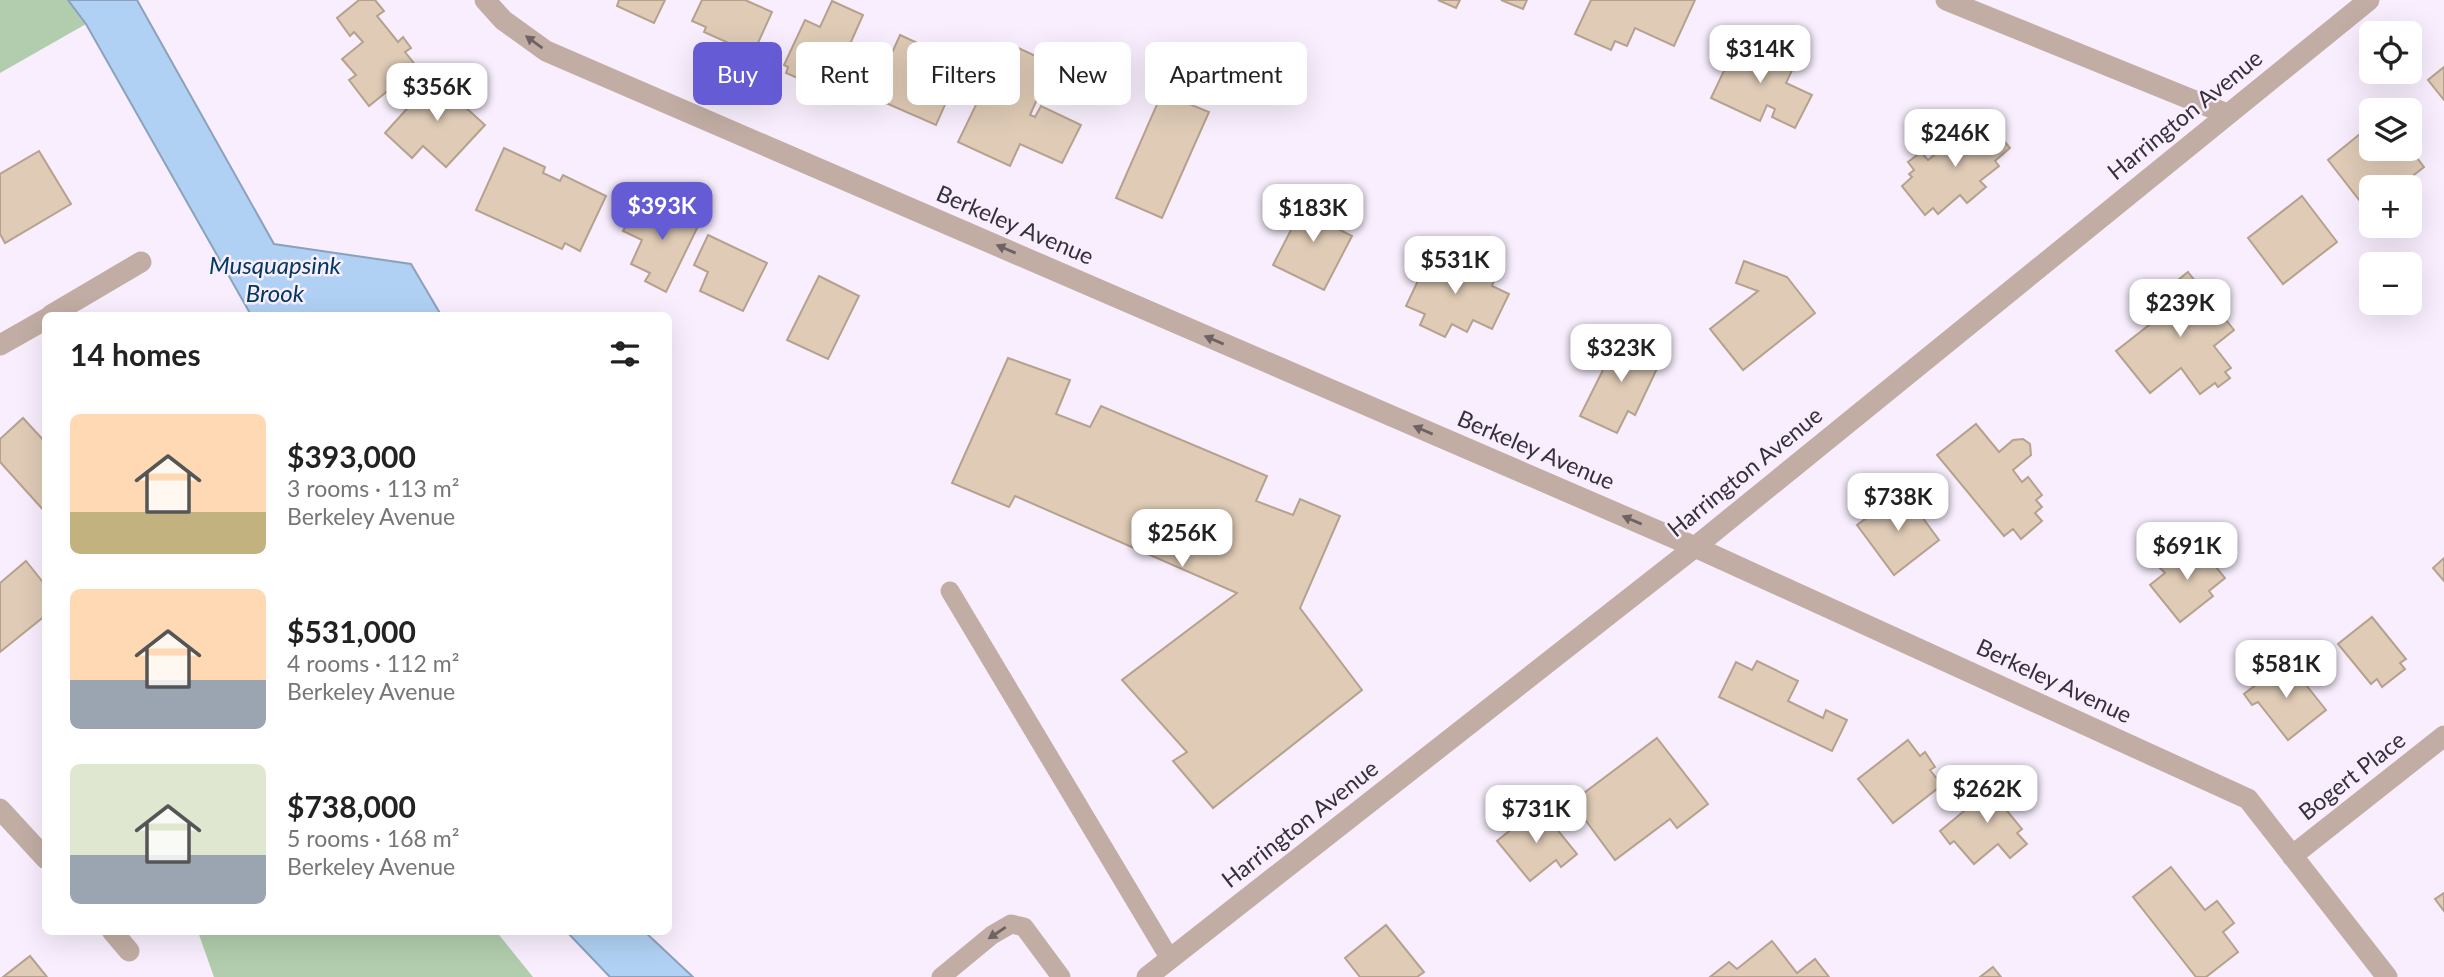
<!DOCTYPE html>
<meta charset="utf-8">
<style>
body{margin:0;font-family:Lato,sans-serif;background:#f6f6f6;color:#222;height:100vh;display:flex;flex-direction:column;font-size:26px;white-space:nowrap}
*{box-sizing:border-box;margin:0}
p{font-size:23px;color:#767676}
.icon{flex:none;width:38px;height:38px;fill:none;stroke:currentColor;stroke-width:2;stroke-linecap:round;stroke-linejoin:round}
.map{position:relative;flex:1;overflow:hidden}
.panel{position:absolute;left:42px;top:312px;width:630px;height:623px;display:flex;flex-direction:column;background:#fff;border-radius:10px;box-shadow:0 7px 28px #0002}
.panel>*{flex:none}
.guide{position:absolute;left:693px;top:42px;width:665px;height:63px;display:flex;gap:14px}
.fabs{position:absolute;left:2359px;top:21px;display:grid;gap:14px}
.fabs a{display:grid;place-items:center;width:63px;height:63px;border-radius:10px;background:#fff;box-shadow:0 7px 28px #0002;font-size:35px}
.price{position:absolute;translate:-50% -60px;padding:0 16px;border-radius:14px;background:#fff;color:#222;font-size:23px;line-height:46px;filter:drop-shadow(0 2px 4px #0008)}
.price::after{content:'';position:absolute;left:50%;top:42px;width:21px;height:16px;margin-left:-10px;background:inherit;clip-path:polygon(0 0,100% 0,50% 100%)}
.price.current{background:#655cd5;color:#fff}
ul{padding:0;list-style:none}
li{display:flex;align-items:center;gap:21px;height:175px;padding:0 28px}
li span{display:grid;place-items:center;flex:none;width:196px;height:140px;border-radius:10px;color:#555}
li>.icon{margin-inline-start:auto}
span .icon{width:84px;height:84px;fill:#fffc;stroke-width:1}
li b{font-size:30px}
h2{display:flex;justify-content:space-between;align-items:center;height:84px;padding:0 28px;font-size:30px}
.tag{padding:0 24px;border-radius:10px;background:#fff;box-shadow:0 7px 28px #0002;font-size:24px;line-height:63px}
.tag.current{background:#655cd5;color:#fff}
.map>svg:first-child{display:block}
.green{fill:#b1cdad}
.water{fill:#b0d1f3;stroke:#8ba1bc;stroke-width:2}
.building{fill:#dfcbb6;stroke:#b5a28e;stroke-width:2}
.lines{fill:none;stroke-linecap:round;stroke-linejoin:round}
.service{stroke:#c1ada3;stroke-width:19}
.minor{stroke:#c1ada3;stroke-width:21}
.tertiary{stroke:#c1ada3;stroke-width:21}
.oneway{fill:#6e6264}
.labels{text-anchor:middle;stroke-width:5;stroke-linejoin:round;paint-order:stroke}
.street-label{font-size:23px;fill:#36303a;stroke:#f8eefd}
.water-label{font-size:24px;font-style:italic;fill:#023962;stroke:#f8eefd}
</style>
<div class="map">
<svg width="2444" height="977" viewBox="0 0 2444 977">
<rect width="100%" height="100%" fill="#f8eefd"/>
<g class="green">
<path d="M0,0H87L86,24L0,73Z"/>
<path d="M200,931H496L533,977H214L198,932Z"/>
</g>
<g class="water">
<path d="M68,0H137L274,244L411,264L441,315H251L86,24Z"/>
<path d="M566,931H644L693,977H610Z"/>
</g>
<g class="building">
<path d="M359,0H375L384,11L377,16L398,42L403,37L411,48L405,52L417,67L369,106L349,80L356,75L342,59L363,42L354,32L350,36L337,18Z"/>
<path d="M619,0H665L654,23L617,6Z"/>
<path d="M702,0H745L772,12L753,54L704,32L706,27L692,21Z"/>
<path d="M1438,0H1460L1456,8Z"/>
<path d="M1501,0H1527L1523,9Z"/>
<path d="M1591,0H1695L1674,46L1635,28L1627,46L1615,41L1611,50L1575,34Z"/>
<path d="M832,1L863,15L850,44L857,47L837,91L832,89L828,98L805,86L807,82L786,73L788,67L784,65L805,20L820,27Z"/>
<path d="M900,35L963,64L936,125L872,97Z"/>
<path d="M1740,37L1795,64L1786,83L1812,95L1795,128L1772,117L1775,109L1767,105L1760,121L1711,98Z"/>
<path d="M1012,45L1044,60L1038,73L1047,77L1030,115L1035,117L1041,106L1081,125L1062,163L1020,144L1010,166L958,142L986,84L992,87Z"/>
<path d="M2444,67V100L2428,80Z"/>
<path d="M451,77L473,96L464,106L485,125L446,167L423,146L412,158L385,133L434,79L443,87Z"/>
<path d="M1162,93L1209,112L1162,218L1116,198Z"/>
<path d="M1986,120L2010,148L1995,161L1999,166L1980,181L1986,187L1967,203L1960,195L1938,214L1933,208L1925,215L1902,186L1912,177L1909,174L1914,170L1908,162L1921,152L1928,160L1968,127L1972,131Z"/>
<path d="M2371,125V149H2410L2424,167L2401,185L2403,187H2371V207L2367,210L2328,160Z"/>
<path d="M504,148L545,167L543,173L560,181L563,175L606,196L580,251L565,243L562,249L476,210Z"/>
<path d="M39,151L71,204L5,243L0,234V174Z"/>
<path d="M1312,189L1333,200L1322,221L1352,236L1324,290L1273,265Z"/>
<path d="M2302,196L2337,242L2283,284L2248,238Z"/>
<path d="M664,202L701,220L666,292L645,281L650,273L631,264L642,240L623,231L635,208L656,218Z"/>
<path d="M708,235L767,263L743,311L700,291L708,272L694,265Z"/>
<path d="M1433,249L1495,278L1492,286L1509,294L1492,329L1473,320L1467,332L1452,324L1445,337L1420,325L1425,314L1406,306Z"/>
<path d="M1744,261L1787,277L1815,313L1743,370L1710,329L1758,291L1736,283Z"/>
<path d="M2188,272L2234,330L2214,346L2231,368L2225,372L2230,378L2218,387L2215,383L2200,394L2181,368L2150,393L2116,351L2158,318L2147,305Z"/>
<path d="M819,276L859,296L828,359L787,340Z"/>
<path d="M1614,334L1662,358L1635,415L1628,411L1617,433L1580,416L1610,356L1605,353Z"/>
<path d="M1008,358L1070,380L1056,414L1090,427L1101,406L1267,476L1256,501L1293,515L1300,499L1340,516L1300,608L1362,690L1213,808L1173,761L1187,752L1122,680L1237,593L1015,496L1009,507L952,483Z"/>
<path d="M23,418L46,443V513L0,462V439Z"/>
<path d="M1976,424L1999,452L2013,440L2023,439L2030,444L2031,455L2013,470L2022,482L2028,477L2042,495L2036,500L2042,507L2035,513L2042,521L2021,539L2013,529L2004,536L1937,455Z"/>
<path d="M1903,491L1939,540L1894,575L1857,525Z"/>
<path d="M2199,546L2225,578L2209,591L2213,596L2180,622L2150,585L2165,573L2159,567L2183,547L2189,555Z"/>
<path d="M2444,558V581L2433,568Z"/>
<path d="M26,561L46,586V615L0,652V583Z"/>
<path d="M2372,617L2406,659L2400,663L2405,669L2382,687L2377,679L2371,684L2338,644Z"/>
<path d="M1757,661L1798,681L1788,701L1823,718L1826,710L1847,720L1832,751L1719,697L1736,662L1752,670Z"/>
<path d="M2287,661L2326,710L2288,740L2258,702L2252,705L2244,694Z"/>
<path d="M1657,738L1708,804L1677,828L1670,819L1615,860L1572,802Z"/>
<path d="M1908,740L1920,756L1925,752L1935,767L1930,770L1942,785L1893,823L1858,779Z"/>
<path d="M2004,778L2018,795L2003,806L2022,829L2017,833L2027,844L2010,858L1998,844L1974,864L1954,841L1950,844L1940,831Z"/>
<path d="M1539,807L1577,854L1561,867L1556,860L1530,881L1497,841Z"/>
<path d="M2171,867L2205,910L2217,901L2234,923L2223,932L2238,952L2206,977H2196L2133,897Z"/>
<path d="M2444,893V911L2435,899Z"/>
<path d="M1386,925L1424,972L1417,977H1360L1345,958Z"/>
<path d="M1772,941L1797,973L1815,959L1829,977H1710L1729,962L1737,969Z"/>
<path d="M30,956L47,977H3Z"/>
<path d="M1993,967L2001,977H1980Z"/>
</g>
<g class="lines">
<g class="service">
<path d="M950,591L1170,959"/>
<path d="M941,977L992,935L1011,924L1024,927L1061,977"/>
</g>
<g class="minor">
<path d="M485,0L503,20L546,51L1695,547L2248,799L2387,977"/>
<path d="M1946,0L2227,114"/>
<path d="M51,315L141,262"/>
<path d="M0,345L46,319"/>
<path d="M0,809L46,859"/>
<path d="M2292,856L2444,736"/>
<path d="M112,931L129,951"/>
</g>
<path class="tertiary" d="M1147,977L1695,547L2369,0"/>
</g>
<defs><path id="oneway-solid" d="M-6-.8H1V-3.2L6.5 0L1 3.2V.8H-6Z" transform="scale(1.75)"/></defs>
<g class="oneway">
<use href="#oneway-solid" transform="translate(534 42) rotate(-144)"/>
<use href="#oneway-solid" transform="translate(1006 249) rotate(-157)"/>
<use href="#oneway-solid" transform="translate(1214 340) rotate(-157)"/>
<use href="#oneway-solid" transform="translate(1423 430) rotate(-157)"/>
<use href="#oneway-solid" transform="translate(1632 520) rotate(-157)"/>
<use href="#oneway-solid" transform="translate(997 933) rotate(146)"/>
</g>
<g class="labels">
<g class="street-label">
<text transform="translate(2185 115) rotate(-39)" y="8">Harrington Avenue</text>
<text transform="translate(1015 225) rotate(23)" y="8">Berkeley Avenue</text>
<text transform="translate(1536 450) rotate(23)" y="8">Berkeley Avenue</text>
<text transform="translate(1745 472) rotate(-39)" y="8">Harrington Avenue</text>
<text transform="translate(2054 681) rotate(25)" y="8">Berkeley Avenue</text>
<text transform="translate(2352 776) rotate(-38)" y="8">Bogert Place</text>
<text transform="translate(1300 824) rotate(-38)" y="8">Harrington Avenue</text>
</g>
<g class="water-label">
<text x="275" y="274">Musquapsink<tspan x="275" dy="28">Brook</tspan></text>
</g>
</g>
</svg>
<div class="fabs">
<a><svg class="icon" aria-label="locate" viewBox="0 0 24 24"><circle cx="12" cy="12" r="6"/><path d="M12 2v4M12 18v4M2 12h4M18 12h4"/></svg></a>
<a><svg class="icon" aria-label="layers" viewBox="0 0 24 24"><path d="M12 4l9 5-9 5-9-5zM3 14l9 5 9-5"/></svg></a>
<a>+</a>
<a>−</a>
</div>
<b class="price" style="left:1760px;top:85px">$314K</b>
<b class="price" style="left:437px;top:123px">$356K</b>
<b class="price" style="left:1955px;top:169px">$246K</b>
<b class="price current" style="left:662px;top:242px">$393K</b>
<b class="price" style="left:1313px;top:244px">$183K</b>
<b class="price" style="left:1455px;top:296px">$531K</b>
<b class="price" style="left:2180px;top:339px">$239K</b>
<b class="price" style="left:1621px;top:384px">$323K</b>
<b class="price" style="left:1898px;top:533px">$738K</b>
<b class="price" style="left:1182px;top:569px">$256K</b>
<b class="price" style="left:2187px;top:582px">$691K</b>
<b class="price" style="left:2286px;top:700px">$581K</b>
<b class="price" style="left:1987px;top:825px">$262K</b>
<b class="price" style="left:1536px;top:845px">$731K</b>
<div class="guide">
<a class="tag current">Buy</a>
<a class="tag">Rent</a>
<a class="tag">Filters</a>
<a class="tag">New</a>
<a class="tag">Apartment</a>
</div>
<section class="panel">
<h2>14 homes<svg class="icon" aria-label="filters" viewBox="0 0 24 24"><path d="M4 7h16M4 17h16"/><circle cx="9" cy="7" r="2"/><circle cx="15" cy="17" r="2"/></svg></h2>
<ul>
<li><span style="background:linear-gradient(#ffd9b3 70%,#c2b280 0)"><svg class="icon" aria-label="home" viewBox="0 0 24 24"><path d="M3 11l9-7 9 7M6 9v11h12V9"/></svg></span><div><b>$393,000</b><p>3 rooms · 113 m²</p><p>Berkeley Avenue</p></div></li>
<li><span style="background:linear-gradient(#ffd9b3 65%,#9aa5b1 0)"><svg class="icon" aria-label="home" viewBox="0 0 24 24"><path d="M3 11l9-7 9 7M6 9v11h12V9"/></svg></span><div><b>$531,000</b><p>4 rooms · 112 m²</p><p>Berkeley Avenue</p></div></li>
<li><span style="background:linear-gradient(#dfe7d0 65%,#9aa5b1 0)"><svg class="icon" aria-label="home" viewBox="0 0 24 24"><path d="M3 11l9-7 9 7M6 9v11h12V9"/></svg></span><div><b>$738,000</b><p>5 rooms · 168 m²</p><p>Berkeley Avenue</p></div></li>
</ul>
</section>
</div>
